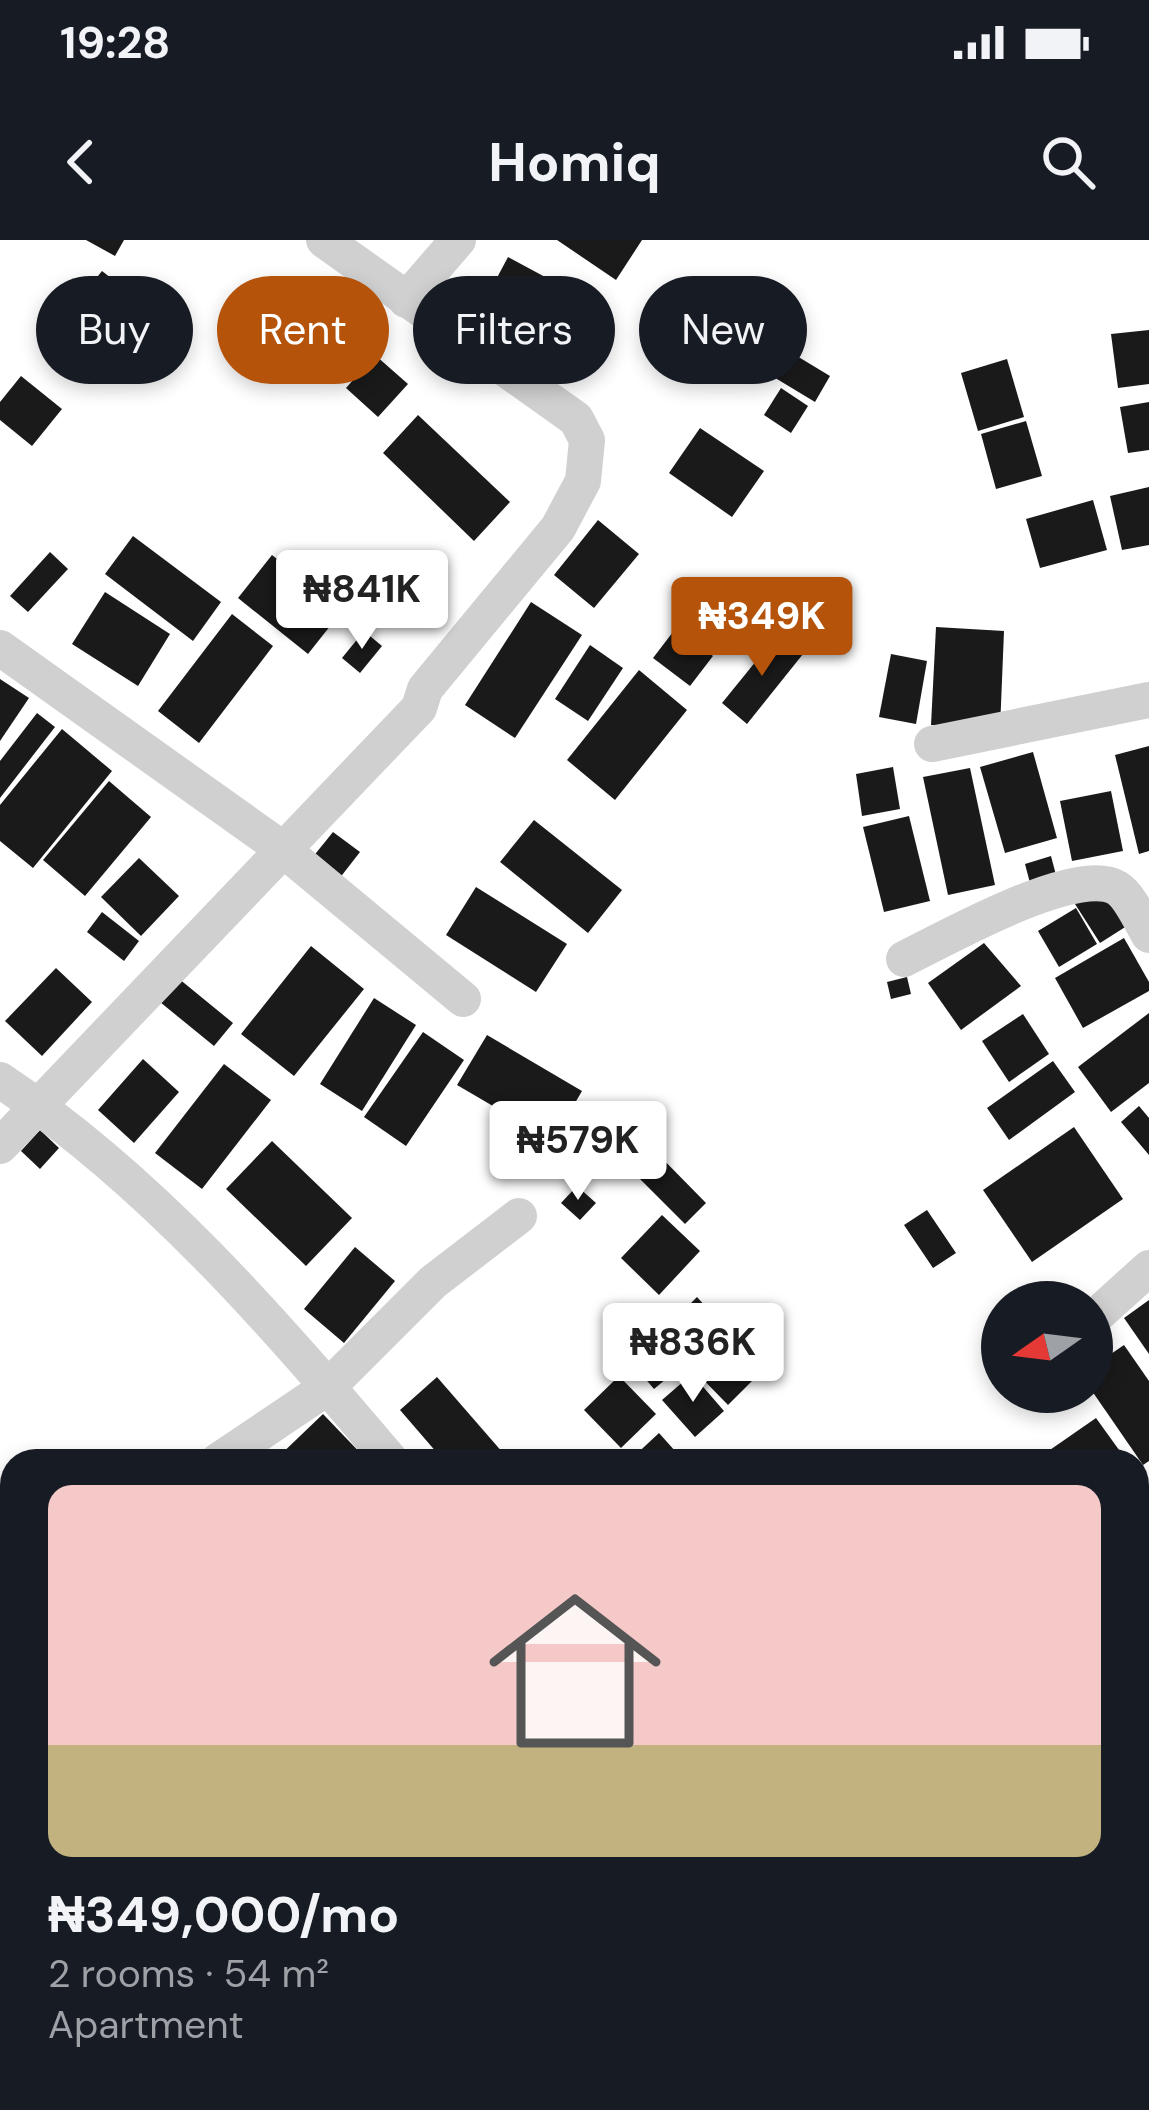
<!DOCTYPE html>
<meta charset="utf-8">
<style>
body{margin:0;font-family:"DM Sans",sans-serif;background:#242831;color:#f1f3f6;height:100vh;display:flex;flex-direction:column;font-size:45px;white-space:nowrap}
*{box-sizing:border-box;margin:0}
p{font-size:39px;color:#9ea1a6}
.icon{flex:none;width:66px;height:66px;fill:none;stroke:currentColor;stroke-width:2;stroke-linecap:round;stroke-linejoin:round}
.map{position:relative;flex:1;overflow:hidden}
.sheet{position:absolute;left:0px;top:1209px;width:1149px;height:663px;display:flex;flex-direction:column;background:#171b24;border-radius:36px 36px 0 0;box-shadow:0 6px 18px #0003}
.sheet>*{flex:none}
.hud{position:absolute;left:36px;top:36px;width:1077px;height:108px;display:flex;gap:24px}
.needle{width:78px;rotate:256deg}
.fabs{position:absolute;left:981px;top:1041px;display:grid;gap:24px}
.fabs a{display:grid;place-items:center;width:132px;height:132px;border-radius:50%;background:#171b24;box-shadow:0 6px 18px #0003;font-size:60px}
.price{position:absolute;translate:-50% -102px;padding:0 27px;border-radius:12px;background:#fff;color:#222;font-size:39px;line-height:78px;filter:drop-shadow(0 3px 6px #0008)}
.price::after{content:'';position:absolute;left:50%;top:72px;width:36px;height:27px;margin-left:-18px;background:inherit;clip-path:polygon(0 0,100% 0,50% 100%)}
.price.selected{background:#b45309;color:#fff}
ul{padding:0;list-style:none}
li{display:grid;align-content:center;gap:24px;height:636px;padding:0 48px}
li+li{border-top:3px solid #363941}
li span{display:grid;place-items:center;height:372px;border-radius:24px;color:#555}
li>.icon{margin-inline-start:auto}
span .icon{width:216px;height:216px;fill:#fffc;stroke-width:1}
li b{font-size:51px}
.tag{padding:0 42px;border-radius:54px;background:#171b24;box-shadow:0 6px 18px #0003;font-size:42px;line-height:108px}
.tag.selected{background:#b45309;color:#fff}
.status{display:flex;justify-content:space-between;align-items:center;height:84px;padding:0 60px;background:#171b24;direction:ltr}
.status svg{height:33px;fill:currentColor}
header{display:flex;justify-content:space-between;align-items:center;height:156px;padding:0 48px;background:#171b24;font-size:54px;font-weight:700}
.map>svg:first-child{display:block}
.building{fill:#1a1a1a}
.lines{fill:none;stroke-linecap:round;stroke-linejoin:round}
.minor{stroke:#d0d0d0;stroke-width:36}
</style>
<div class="status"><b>19:28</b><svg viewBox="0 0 49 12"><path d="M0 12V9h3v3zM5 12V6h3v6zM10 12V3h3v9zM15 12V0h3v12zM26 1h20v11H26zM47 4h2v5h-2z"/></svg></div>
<header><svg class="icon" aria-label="back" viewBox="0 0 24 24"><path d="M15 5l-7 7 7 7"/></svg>Homiq<svg class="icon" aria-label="search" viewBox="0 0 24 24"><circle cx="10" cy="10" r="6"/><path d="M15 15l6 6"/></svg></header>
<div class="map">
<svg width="1149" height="1870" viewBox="0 0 1149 1870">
<rect width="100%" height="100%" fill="#fff"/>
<g class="building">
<path d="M86,0H124L115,16Z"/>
<path d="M557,0H642L616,40Z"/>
<path d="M508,17L610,72L584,122L481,68Z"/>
<path d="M102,31L157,74L126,114L70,71Z"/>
<path d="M1149,90V144L1118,148L1111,94Z"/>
<path d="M767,98L830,136L815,162L752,124Z"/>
<path d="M375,115L408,144L378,177L346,148Z"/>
<path d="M1007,119L1024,177L978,191L961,133Z"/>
<path d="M21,136L62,169L32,206L0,180V162Z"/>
<path d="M781,148L808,166L791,193L764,175Z"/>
<path d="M1149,162V210L1128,213L1120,167Z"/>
<path d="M418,175L510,262L474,301L383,213Z"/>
<path d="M1026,181L1042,236L996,249L981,194Z"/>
<path d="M700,188L764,231L732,277L669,233Z"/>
<path d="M1149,247V305L1122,310L1110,256Z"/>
<path d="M1093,260L1107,310L1040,328L1026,279Z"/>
<path d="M598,280L639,314L594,368L554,335Z"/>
<path d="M133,296L221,362L193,401L105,334Z"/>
<path d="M50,312L68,329L28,372L10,356Z"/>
<path d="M272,315L342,371L308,414L238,358Z"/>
<path d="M105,352L170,394L138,446L72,404Z"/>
<path d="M531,362L582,395L515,498L465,465Z"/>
<path d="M232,374L273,406L199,503L158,471Z"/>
<path d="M936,387L1004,391L1000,489L931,485Z"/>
<path d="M676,388L713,416L690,446L653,418Z"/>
<path d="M364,391L382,406L360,433L342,418Z"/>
<path d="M778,394L803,414L747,484L722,463Z"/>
<path d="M590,405L623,428L588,481L555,459Z"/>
<path d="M891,414L927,421L916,484L879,477Z"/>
<path d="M639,430L687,470L615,560L567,520Z"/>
<path d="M0,439L29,458L0,501Z"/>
<path d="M37,473L55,487L0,558V521Z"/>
<path d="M62,489L112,531L33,628L0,601V565Z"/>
<path d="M1149,506V611L1139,614L1115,515Z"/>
<path d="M1033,512L1057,598L1005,613L980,527Z"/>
<path d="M893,527L900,569L862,576L856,534Z"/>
<path d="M970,528L995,645L948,655L923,537Z"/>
<path d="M109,541L151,577L85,656L43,620Z"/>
<path d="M1111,551L1123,611L1072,621L1060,561Z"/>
<path d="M909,576L930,661L884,672L863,587Z"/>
<path d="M534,580L622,650L588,693L500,622Z"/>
<path d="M333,592L360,612L339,639L312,618Z"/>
<path d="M1051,616L1056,635L1030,643L1025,624Z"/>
<path d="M139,618L179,656L141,696L101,657Z"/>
<path d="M1105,645L1130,684L1100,703L1075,664Z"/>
<path d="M476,647L567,704L536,752L446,695Z"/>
<path d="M1076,668L1097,704L1059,727L1038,691Z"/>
<path d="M102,672L139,701L124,721L87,692Z"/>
<path d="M1124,698L1149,742V751L1083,788L1055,738Z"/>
<path d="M984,703L1021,746L961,790L928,743Z"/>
<path d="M311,706L364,749L294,836L241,794Z"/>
<path d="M56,728L92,762L42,816L5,781Z"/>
<path d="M907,737L911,754L891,759L887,742Z"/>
<path d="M178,738L233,783L214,806L160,762Z"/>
<path d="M374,758L416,785L362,871L320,844Z"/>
<path d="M1149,773V843L1111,872L1078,827Z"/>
<path d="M1023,774L1049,814L1009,842L982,801Z"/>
<path d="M423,792L464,820L406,906L364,877Z"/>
<path d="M487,795L582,851L553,901L457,845Z"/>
<path d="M143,819L179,852L134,903L98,870Z"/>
<path d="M1053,821L1075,852L1009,900L987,868Z"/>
<path d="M224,824L271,860L202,949L155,913Z"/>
<path d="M1139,866L1149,878V915L1121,882Z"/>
<path d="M1074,887L1123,959L1032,1022L983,950Z"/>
<path d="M40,890L59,908L40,929L21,911Z"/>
<path d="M272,901L352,978L306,1026L226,949Z"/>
<path d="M650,906L706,963L685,984L628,927Z"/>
<path d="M577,946L596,963L580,980L561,963Z"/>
<path d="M927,970L956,1013L933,1028L904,985Z"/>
<path d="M662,975L700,1011L659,1055L621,1018Z"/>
<path d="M355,1007L395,1041L344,1103L304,1069Z"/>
<path d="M697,1057L726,1089L720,1095L758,1135L728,1165L690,1126L703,1114L672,1082Z"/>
<path d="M1149,1060V1114L1124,1078Z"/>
<path d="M669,1082L696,1114L654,1149L627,1117Z"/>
<path d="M1124,1105L1149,1141V1221L1143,1225L1092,1151V1127Z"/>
<path d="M692,1134L724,1171L695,1197L662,1160Z"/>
<path d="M619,1136L656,1174L621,1208L584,1170Z"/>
<path d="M437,1137L510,1221H444L400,1170Z"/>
<path d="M323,1174L368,1221H274Z"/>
<path d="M1096,1178L1127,1221H1054L1047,1212Z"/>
<path d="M659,1193L684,1221H629Z"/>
<path d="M1137,1253L1149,1268V1346L1137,1331Z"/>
<path d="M1149,1579V1632L1137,1621V1592Z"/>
<path d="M12,1841V1860H37L48,1870H0V1855Z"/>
<path d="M1137,1852L1149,1860V1870H1118L1124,1860H1137Z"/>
<path d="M240,1860H265L280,1870H233Z"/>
<path d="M289,1860H369L362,1870H303Z"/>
<path d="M394,1860H436L451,1870H387Z"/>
<path d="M1046,1860H1083L1076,1870H1061Z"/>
</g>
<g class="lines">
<g class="minor">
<path d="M406,60L458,0"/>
<path d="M0,408L281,608L463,759"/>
<path d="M932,504L1149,460"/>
<path d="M904,719C945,699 1076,624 1117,648C1130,656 1141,682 1149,695"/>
<path d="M0,840C151,940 275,1084 391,1221"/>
<path d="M0,906L419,468L425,449L558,288L583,241L587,200L576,179L324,0"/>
<path d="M1097,1075L1149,1028"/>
<path d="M218,1221L328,1147L433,1042L519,976"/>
<path d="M1137,1481L1149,1465"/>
<path d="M0,1804L12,1810"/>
<path d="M104,1860L123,1870"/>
</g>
</g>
</svg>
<div class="fabs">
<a><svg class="needle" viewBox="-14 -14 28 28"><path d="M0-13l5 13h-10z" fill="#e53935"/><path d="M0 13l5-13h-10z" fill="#9ea1a6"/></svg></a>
</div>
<b class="price" style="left:362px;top:412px">₦841K</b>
<b class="price selected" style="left:762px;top:439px">₦349K</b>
<b class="price" style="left:578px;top:963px">₦579K</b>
<b class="price" style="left:693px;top:1165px">₦836K</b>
<div class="hud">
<a class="tag">Buy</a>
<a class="tag selected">Rent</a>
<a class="tag">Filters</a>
<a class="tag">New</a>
</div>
<section class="sheet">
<ul>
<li><span style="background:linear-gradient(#f6c9c9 70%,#c2b280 0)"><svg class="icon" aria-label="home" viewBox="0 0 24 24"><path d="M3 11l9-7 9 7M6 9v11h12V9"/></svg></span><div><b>₦349,000/mo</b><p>2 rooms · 54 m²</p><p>Apartment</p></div></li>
</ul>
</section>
</div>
